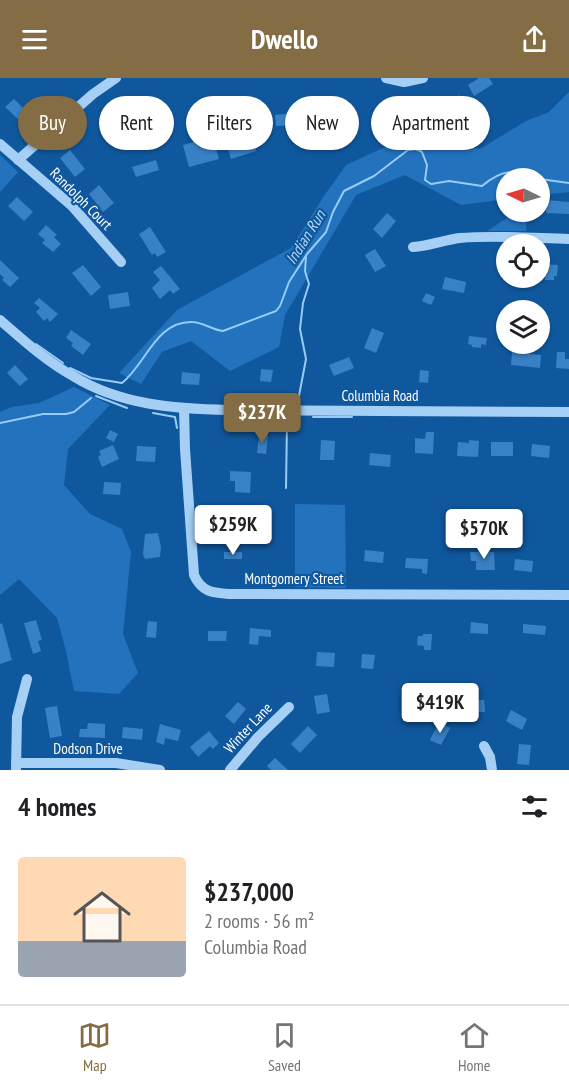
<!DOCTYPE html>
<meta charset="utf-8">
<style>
body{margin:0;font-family:"PT Sans Narrow",sans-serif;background:#f2f2f2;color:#202124;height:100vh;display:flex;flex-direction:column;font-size:22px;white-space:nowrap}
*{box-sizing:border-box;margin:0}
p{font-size:20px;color:#757577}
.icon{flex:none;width:33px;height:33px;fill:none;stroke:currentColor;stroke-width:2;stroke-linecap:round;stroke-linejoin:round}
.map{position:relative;height:692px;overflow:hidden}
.sheet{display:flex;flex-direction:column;background:#fff;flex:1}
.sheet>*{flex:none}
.hud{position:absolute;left:18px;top:18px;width:534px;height:54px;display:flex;gap:12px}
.needle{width:39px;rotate:275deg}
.buttons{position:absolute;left:496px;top:90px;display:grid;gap:12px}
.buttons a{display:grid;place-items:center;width:54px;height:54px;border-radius:50%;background:#fff;box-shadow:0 2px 4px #0004;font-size:30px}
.price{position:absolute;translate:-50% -51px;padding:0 14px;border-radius:6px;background:#fff;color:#222;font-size:20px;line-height:39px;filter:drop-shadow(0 2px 3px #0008)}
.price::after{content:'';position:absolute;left:50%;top:36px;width:18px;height:14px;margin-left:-9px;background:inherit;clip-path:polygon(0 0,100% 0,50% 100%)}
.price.selected{background:#846d44;color:#fff}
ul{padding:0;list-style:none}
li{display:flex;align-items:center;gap:18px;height:150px;padding:0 18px}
li span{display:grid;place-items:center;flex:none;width:168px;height:120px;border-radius:6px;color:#555}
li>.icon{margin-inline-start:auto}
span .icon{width:72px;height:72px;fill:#fffc;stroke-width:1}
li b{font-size:26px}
h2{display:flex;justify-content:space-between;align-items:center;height:72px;padding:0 18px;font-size:26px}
.tag{padding:0 21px;border-radius:27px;background:#fff;box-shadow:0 2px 4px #0004;font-size:21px;line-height:54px}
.tag.selected{background:#846d44;color:#fff}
header{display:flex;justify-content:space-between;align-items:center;height:78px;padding:0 18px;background:#846d44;color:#fff;font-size:27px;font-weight:800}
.tab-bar{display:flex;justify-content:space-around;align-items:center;height:84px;border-top:2px solid #e0e0e0;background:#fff;font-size:16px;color:#757577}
.tab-bar a{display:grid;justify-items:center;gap:3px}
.tab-bar .selected{color:#846d44}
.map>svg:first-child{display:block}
.green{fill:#2372bd}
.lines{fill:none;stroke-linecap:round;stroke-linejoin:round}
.stream{stroke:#98cbf8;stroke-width:2}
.building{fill:#3981c5}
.minor{stroke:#a6cff5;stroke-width:10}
.labels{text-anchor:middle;stroke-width:4.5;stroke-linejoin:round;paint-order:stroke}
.street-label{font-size:15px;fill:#fff;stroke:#10589e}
.water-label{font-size:16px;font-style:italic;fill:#b3d9fb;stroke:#10589e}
</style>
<header><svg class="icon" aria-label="menu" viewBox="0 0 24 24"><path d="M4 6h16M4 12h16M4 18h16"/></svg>Dwello<svg class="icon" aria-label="share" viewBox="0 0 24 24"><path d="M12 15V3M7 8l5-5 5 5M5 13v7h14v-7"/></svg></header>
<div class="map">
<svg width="569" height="692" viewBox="0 0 569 692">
<rect width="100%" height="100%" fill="#10589e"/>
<g class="green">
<path d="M569,14V114L540,117V100H507V121L461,127L405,97L356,117L285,237L279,269L230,293L191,263L162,274L141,306L119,295L177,232L291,170L324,118L346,87L415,55L480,71L526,43L549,34Z"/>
<path d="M0,77L18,94L0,114Z"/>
<path d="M516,134H527L526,153H487Z"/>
<path d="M74,309L110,327L68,371L64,407L90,436L122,451L131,474L123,556L138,595L119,616L74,613L66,573L57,540L19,501L0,517V334L12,329L39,325Z"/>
<path d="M295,426L345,427L346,510L295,509Z"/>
</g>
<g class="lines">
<g class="stream">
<path d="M540,101L569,105"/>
<path d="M36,266L63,285"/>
<path d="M70,290L91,300L122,305C146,286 156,243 192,244C203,244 212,252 223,253L276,233L280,228L289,204L307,176L326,154L333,134L344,113L374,98L408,72L416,71L422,74L427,87L425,102L431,106L449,103L482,108C502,91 514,91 538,100"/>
<path d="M96,318L127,330"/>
<path d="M298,323L306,281L300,251L303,225L309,206L305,193L306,179"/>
<path d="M153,335L175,339L177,350"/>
<path d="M290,338H298"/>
<path d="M313,339H352"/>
<path d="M0,345L43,336H66L74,334L91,320"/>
<path d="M286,410L287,343"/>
</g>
</g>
<g class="building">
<path d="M479,0H489L493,6L474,18L468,7Z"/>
<path d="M459,17L466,27L445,42L441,36L443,35L440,30Z"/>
<path d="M14,21L29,36L21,44L5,29Z"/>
<path d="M326,26L351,28L350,40L325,38Z"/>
<path d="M294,35L295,47L276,48L275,37Z"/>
<path d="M248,46L256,73L231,81L223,53Z"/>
<path d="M213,59L219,81L189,89L183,67Z"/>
<path d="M70,72L85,91L75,99L60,80Z"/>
<path d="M156,82L159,92L136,99L132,89Z"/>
<path d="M99,107L114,125L103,134L89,116Z"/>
<path d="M17,119L33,134L24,143L8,128Z"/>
<path d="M546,122L569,124V136L546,135Z"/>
<path d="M387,135L396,143L382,160L373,151Z"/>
<path d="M46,147L57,157L54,159L61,166L53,174L42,165L45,162L38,156Z"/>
<path d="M150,149L166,174L157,179L155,175L152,177L139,156Z"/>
<path d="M375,171L386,188L375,194L365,177Z"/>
<path d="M0,182L19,200L10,209L2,202L4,200L0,196Z"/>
<path d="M500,186H507V197L500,196Z"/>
<path d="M540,186L558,187L557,198H554V202H545V197H540Z"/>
<path d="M83,187L101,209L91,218L72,195Z"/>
<path d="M161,188L180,211L173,216L170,212L160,221L152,210L160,202L153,194Z"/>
<path d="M445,199L466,204L464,215L442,211Z"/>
<path d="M128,214L130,228L110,231L108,217Z"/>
<path d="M426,215L435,219L431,227L422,223Z"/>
<path d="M39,220L58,236L50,244L47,240L44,243L36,234L40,230L34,225Z"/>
<path d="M372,250L384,255L376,275L364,270Z"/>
<path d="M71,252L91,266L83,277L71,268L73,265L66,260Z"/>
<path d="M469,258L487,260L486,267L481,266V270L472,269V267L468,266Z"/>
<path d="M512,274L541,277L540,290L511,287Z"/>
<path d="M557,274H565V281H569V291L556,290Z"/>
<path d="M349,279L354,290L334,298L329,287Z"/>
<path d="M15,287L28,301L20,308L7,295Z"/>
<path d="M261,291L273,292L271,304L260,303Z"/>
<path d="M420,292L429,293L428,305L419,304Z"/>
<path d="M182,294L200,296L199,307L181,306Z"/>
<path d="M110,352L118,356L114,364L106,360Z"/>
<path d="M426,354H434L433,376L415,375V360L425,361Z"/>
<path d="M259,356L268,357L266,376L257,375Z"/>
<path d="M321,362L335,363L334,382H320Z"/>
<path d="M469,362L479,363L478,379L457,378L458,364L469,365Z"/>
<rect x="491" y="364" width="22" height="14"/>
<path d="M532,366L550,368L549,380L531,378Z"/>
<path d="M113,367L119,381L102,389L98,379L101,377L99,373Z"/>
<path d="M137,368L156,369L155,384L136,383Z"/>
<path d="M370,375L391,377L390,389L369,387Z"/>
<path d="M230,393L251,394L250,415L235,414V403H230Z"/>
<path d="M104,404L121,405L120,417L103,416Z"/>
<path d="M229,433H237L236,445H228Z"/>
<path d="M158,455L161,469L160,479L145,481L143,476L145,456Z"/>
<path d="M365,472L384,474L383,485L364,483Z"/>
<rect x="224" y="474" width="18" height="7"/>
<path d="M470,474H494L495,492H476V483H471Z"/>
<path d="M406,480L428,481L427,496L422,495V491L405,490Z"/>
<path d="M515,481L533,483L532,494L514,492Z"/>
<path d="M36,542L42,562L38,563L41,573L33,576L24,545Z"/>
<path d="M148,543L157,544L156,560L146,559Z"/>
<path d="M471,544L488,546V556L470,555Z"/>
<path d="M2,545L12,582L0,586V546Z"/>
<path d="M523,546L546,548L545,557L523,555Z"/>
<path d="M250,550L271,552V559L259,558L258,567L249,566Z"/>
<path d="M208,553H227L226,563H208Z"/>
<path d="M423,556H432L431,572H424V568L417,567L418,558H423Z"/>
<path d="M317,574L335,575L334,589L316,588Z"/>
<path d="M362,576L375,577L373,591L361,590Z"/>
<path d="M327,616L330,634L317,636L314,618Z"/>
<path d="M459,622H484L485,634H460Z"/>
<path d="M238,624L246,631L234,646L225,638Z"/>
<path d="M57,628L62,658L50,660L45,630Z"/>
<path d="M511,632L527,641L522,652L506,643Z"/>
<path d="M439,644L450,650L441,667L430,662Z"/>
<path d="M88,645L105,646V660L79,659L80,651H87Z"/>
<path d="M160,646L181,652L178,663L165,660L164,667L156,664Z"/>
<path d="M308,648L317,657L300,675L291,666Z"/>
<path d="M123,649L143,651L142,662L122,660Z"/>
<path d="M209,653L219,665L213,671L210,668L198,679L190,669Z"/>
<path d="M519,666L531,667L529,687L517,686Z"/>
<path d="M275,680L288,692H271L267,688Z"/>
</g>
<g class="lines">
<g class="minor">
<path d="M386,0L404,4L423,0"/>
<path d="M0,66L72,128L121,184"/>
<path d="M18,82L93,16L116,0"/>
<path d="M413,169C430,168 444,162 460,160C496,157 533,160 569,161"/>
<path d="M0,242C23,262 46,283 73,298C120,327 175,331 229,332L569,334"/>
<path d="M184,331L185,371L194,497C202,515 214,515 231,516L569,517"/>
<path d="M484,668L490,679L492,692"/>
<path d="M16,685H116L160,692"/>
<path d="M16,692L17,639L27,601"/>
<path d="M230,692L258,659L289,629"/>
</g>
</g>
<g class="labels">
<g class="street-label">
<text transform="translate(81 121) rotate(45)" y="5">Randolph Court</text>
<text x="380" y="323">Columbia Road</text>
<text x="294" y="506">Montgomery Street</text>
<text transform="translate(248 650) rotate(-47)" y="5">Winter Lane</text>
<text x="88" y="676">Dodson Drive</text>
</g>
<g class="water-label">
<text transform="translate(305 159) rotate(-58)" y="6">Indian Run</text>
</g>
</g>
</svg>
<div class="buttons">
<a><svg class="needle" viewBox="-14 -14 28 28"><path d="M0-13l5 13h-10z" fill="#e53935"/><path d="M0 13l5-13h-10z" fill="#757577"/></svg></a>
<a><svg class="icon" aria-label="locate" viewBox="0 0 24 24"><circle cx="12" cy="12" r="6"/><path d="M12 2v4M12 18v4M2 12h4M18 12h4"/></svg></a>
<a><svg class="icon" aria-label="layers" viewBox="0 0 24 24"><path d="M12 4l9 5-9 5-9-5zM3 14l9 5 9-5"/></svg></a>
</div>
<b class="price selected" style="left:262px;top:366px">$237K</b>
<b class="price" style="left:233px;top:478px">$259K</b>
<b class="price" style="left:484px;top:482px">$570K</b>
<b class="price" style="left:440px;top:656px">$419K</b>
<div class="hud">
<a class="tag selected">Buy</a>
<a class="tag">Rent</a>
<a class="tag">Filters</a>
<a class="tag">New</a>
<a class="tag">Apartment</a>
</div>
</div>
<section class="sheet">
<h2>4 homes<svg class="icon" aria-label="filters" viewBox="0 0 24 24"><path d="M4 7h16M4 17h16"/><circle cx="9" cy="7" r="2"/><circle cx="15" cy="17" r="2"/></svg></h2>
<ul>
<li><span style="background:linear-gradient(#ffd9b3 70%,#9aa5b1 0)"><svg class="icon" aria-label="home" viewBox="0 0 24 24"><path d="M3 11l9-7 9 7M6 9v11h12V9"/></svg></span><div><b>$237,000</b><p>2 rooms · 56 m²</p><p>Columbia Road</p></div></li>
</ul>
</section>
<nav class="tab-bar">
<a class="selected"><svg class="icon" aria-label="map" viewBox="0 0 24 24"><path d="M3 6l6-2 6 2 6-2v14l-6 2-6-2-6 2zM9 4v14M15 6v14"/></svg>Map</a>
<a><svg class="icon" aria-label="saved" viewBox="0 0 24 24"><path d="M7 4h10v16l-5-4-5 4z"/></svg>Saved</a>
<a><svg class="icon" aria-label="home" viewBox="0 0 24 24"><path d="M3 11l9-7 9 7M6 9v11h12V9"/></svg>Home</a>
</nav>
